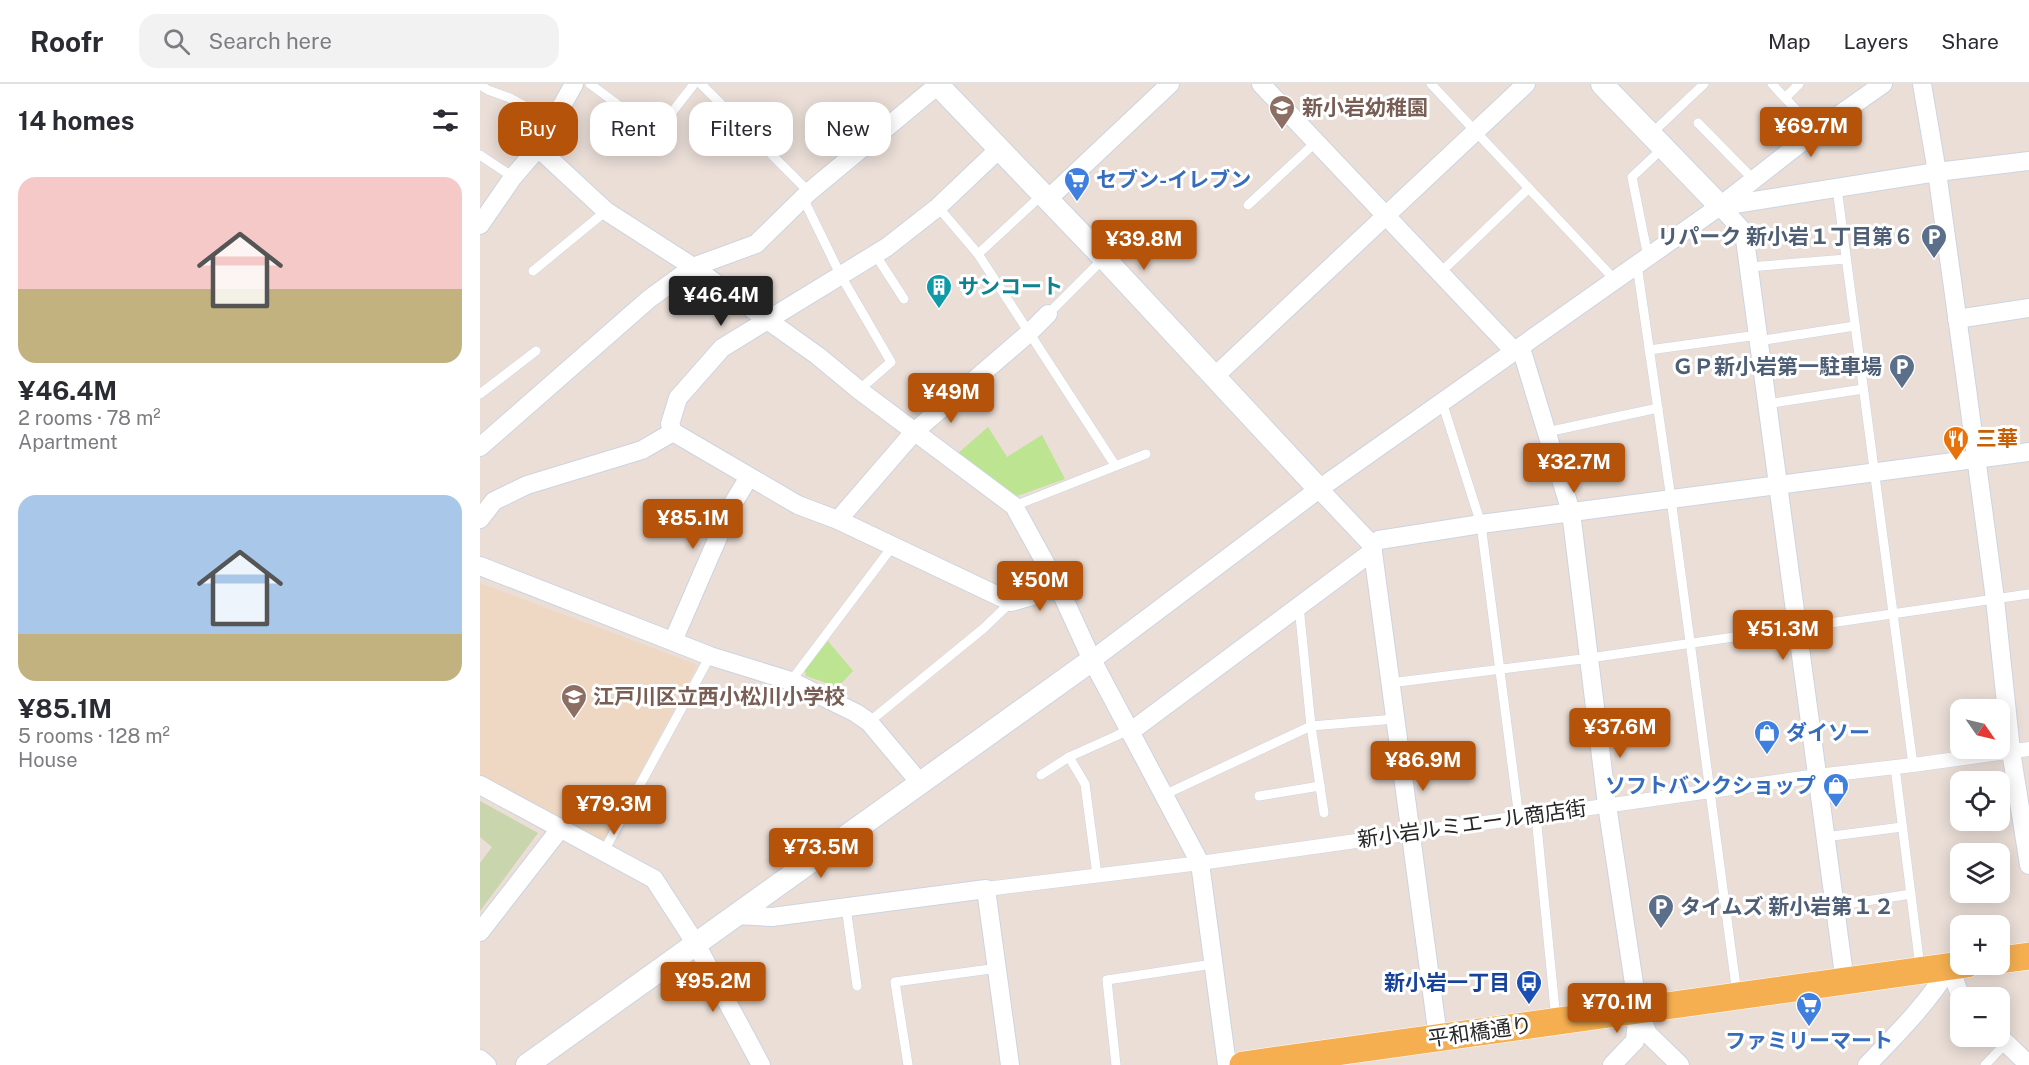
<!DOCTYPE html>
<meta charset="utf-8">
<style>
body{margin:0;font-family:"Public Sans","Noto Sans JP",sans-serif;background:#f2f2f3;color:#2b2b33;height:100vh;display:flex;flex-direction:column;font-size:22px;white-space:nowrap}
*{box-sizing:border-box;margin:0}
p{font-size:20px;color:#7c7c81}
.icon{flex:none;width:33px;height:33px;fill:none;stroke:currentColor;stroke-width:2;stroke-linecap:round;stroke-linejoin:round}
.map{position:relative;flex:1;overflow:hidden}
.drawer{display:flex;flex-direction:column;background:#fff;width:480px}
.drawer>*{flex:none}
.guide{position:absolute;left:18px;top:18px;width:570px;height:54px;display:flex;gap:12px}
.needle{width:39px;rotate:124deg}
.tools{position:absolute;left:1470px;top:615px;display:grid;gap:12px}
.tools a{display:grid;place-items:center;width:60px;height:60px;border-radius:12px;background:#fff;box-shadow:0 3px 15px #0003;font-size:30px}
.price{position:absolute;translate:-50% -51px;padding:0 14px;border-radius:6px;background:#b45309;color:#fff;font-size:20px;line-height:39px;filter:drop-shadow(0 2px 3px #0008)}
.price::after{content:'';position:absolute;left:50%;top:36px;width:18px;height:14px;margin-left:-9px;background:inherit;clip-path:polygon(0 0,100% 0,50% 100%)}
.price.on{background:#222;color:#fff}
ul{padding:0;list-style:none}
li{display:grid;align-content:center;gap:12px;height:318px;padding:0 18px}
li span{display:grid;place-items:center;height:186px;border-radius:18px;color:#555}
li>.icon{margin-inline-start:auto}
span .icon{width:108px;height:108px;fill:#fffc;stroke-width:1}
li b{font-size:26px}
h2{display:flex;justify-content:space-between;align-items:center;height:72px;padding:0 18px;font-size:26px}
.pill{padding:0 21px;border-radius:18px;background:#fff;box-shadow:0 3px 15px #0003;font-size:21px;line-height:54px}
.pill.on{background:#b45309;color:#fff}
header{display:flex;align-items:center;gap:36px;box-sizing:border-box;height:84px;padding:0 30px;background:#fff;border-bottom:2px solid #e1e1e2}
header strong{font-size:28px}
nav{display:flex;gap:33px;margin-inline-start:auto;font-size:21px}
.search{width:420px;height:54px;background:#f2f2f3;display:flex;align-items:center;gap:15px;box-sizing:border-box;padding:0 21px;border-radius:18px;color:#7c7c81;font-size:22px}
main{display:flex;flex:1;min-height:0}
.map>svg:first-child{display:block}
.education{fill:#eed8c4}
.green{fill:#bde490}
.cemetery{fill:#c8d5ad}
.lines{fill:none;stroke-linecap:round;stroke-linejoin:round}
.service-casing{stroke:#ccd4e1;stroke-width:10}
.pedestrian-casing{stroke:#ccd4e1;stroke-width:15}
.minor-casing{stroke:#ccd4e1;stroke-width:20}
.tertiary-casing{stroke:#ccd4e1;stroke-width:24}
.primary-casing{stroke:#fff;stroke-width:28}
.service{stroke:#fff;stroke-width:9}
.pedestrian{stroke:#fff;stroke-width:14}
.minor{stroke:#fff;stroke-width:18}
.tertiary{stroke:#fff;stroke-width:22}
.primary{stroke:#f6af50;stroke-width:27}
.labels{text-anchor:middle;stroke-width:6;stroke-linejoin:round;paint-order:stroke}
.education-label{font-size:21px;font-weight:bold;fill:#785e54;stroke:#fff;text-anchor:start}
.shop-label{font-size:21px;font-weight:bold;fill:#366cbe;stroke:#fff;text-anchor:start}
.service-label{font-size:21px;font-weight:bold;fill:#4e5e75;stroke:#fff;text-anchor:end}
.culture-label{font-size:21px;font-weight:bold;fill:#0d838f;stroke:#fff;text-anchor:start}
.food-label{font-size:21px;font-weight:bold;fill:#c56008;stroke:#fff;text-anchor:start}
.street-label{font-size:21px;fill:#262626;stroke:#fff}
.transit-label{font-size:21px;font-weight:bold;fill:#164399;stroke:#fff;text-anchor:end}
</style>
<header>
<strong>Roofr</strong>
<div class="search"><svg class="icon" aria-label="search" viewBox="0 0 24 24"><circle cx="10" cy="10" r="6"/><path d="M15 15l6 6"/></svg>Search here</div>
<nav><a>Map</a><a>Layers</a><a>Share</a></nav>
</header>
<main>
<section class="drawer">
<h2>14 homes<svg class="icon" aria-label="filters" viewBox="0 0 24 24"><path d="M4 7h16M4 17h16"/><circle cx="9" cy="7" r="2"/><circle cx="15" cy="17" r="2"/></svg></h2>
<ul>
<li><span style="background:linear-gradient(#f6c9c9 60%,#c2b280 0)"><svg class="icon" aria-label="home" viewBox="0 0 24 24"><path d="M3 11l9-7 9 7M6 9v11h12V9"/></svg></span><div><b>¥46.4M</b><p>2 rooms · 78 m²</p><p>Apartment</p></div></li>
<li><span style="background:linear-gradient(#a9c7e8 75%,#c2b280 0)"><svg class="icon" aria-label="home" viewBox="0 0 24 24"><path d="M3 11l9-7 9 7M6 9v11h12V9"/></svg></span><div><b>¥85.1M</b><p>5 rooms · 128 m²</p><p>House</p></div></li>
</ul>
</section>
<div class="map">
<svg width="1549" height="981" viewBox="0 0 1549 981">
<rect width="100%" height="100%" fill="#eaded7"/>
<path class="education" d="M0,499L218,581L123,758L0,691Z"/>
<g class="green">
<path d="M508,343L527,373L562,351L585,395L537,412L476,371Z"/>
<path d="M348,557L373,587L358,603L326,592L325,586Z"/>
</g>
<path class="cemetery" d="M0,717L58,749L0,827V779L12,763L0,753Z"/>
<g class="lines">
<defs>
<g id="service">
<path d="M110,0L176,49L214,0"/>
<path d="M221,0L329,108"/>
<path d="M951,0L1135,196"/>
<path d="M1292,0L1336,47"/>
<path d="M0,1L8,6L30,14L73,38"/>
<path d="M1305,14L1319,0"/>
<path d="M1218,39L1274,96"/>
<path d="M1171,50L1224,0"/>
<path d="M0,71L33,93"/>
<path d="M1357,104L1433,681"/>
<path d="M323,114L361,192L411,278L379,306"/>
<path d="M768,121L836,58"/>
<path d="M458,123L498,170L635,381"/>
<path d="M395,170L424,215"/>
<path d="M498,170L563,110"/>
<path d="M1168,173L1152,93L1184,63"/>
<path d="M1157,181L1191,415L1257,910"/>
<path d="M1269,183L1366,175"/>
<path d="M53,187L126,127"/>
<path d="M960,189L1049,104"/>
<path d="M568,230L624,174"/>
<path d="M1278,257L1375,242"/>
<path d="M1169,266L1278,251"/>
<path d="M0,310L56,267"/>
<path d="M962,318L1001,440L1039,734"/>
<path d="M1287,320L1383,305"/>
<path d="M1067,348L1178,324"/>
<path d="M534,422L666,370"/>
<path d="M819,522L831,642L844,729"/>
<path d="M311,597L412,463"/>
<path d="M910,599L1110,574L1549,510"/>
<path d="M389,638L504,544L531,518"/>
<path d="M589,673L605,700L617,791"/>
<path d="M1415,683L1440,883"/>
<path d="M561,691L589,673L636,652L649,645"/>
<path d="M684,711L831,642L915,635"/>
<path d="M779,712L840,702"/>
<path d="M1056,732L1076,936"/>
<path d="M1345,753L1422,743"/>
<path d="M124,767L230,572"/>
<path d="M1354,822L1431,810"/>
<path d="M366,823L377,902"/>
<path d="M428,981L415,898L518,884"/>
<path d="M636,981L627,896L733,880"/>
<path d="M1505,981L1526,959"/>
</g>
<path id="pedestrian" d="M506,805L720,779L1337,692L1433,681L1549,665"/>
<g id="minor">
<path d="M781,0L1035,268"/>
<path d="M1442,0L1457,88L1485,290L1515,515L1531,667L1549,781"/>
<path d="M58,64L126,127L213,183L338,272L379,306L534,422L579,504L612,576L720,779L747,981"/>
<path d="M568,115L690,0"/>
<path d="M1240,122L1264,148L1365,898"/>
<path d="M1242,122L1457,88L1549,77"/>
<path d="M0,141L33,93L58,64L94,0"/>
<path d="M1477,235L1549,224"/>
<path d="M1041,264L1091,428L1127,721L1158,926L1155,957L1132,981"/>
<path d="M734,293L1046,0"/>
<path d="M193,348L318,421L358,436L531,518L579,504"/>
<path d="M0,363L169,215L213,183L276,160L329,108L459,0"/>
<path d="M839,405L892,461L958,953"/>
<path d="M0,435L14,417L47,401L162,366L193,348L190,340L198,314L242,264L407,163L458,123L519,65"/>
<path d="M358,436L434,348L549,249L568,230"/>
<path d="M892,461L899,456L1001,440L1549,368"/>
<path d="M0,482L230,572L311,597L376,629L389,638L441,700"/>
<path d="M193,557L252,421L269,393"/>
<path d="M612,576L839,405L1240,122L1336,47L1403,0"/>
<path d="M650,648L893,467"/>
<path d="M0,701L174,795L216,860L281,981"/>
<path d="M255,831L292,833L506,805L530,981"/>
<path d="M0,848L80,745"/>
<path d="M1470,883L1481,914"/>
<path d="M1160,930L1168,950L1200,981"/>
<path d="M1519,952L1549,981"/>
<path d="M0,975L7,981"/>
<path d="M1387,981C1417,950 1447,920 1470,883"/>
</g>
<g id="tertiary">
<path d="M457,0L624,174L839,405"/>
<path d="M1122,0L1240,122"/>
<path d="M47,981C235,846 424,712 612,576"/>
</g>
<g id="primary">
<path d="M1520,876L1549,872"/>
<path d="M763,981L1487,880"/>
</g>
</defs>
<use href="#service" class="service-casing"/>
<use href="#pedestrian" class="pedestrian-casing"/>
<use href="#minor" class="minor-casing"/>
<use href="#tertiary" class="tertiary-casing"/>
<use href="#primary" class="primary-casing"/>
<use href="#service" class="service"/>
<use href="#pedestrian" class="pedestrian"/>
<use href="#minor" class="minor"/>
<use href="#tertiary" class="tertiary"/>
<use href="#primary" class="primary"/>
</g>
<defs>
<symbol id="school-pin" viewBox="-11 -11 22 30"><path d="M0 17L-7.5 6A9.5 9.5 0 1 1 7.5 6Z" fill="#8d6e63" stroke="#fff"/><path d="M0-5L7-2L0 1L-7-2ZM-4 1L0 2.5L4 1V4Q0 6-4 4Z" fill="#fff"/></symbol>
<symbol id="supermarket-pin" viewBox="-11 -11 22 30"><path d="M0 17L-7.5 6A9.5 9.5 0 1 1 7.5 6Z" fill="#3f7fe0" stroke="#fff"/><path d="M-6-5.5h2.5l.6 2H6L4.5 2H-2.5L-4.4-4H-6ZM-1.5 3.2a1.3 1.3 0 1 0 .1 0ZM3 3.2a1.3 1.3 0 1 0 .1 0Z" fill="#fff"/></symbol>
<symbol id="parking-pin" viewBox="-11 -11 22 30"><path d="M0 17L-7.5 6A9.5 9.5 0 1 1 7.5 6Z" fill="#5c6f8a" stroke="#fff"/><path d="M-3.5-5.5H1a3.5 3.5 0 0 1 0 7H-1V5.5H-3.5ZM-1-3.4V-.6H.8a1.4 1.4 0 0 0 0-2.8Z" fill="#fff"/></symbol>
<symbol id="building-pin" viewBox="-11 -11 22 30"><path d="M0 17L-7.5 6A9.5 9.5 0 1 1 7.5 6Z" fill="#0f9aa8" stroke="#fff"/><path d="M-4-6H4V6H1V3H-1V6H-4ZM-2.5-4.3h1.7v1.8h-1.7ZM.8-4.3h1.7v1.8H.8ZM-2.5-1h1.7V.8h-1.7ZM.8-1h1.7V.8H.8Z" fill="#fff"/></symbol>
<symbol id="restaurant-pin" viewBox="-11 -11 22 30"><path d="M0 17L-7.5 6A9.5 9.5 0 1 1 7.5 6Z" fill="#e8710a" stroke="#fff"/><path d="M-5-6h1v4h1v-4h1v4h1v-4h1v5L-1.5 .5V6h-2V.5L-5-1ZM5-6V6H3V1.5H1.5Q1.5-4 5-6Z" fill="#fff"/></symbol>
<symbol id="shop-pin" viewBox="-11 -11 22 30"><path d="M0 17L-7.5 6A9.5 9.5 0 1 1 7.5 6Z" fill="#3f7fe0" stroke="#fff"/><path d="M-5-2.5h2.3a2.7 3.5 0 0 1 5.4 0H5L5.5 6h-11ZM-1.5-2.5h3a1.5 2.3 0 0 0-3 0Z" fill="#fff"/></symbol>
<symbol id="bus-pin" viewBox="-11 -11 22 30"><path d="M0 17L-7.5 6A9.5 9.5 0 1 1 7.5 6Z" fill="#1a4fb4" stroke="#fff"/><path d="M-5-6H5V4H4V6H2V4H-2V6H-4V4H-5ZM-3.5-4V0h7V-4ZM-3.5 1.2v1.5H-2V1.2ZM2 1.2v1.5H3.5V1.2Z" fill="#fff"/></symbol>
</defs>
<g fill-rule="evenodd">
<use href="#school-pin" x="787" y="9" width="30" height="40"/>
<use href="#supermarket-pin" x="582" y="81" width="30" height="40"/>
<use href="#parking-pin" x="1439" y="138" width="30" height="40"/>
<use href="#building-pin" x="444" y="188" width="30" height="40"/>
<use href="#parking-pin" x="1407" y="268" width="30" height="40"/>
<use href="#restaurant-pin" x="1461" y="340" width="30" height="40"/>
<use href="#school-pin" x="79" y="598" width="30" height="40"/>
<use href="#shop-pin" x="1272" y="634" width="30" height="40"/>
<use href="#shop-pin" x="1341" y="687" width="30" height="40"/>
<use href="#parking-pin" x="1166" y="808" width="30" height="40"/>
<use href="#bus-pin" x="1034" y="884" width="30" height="40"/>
<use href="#supermarket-pin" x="1314" y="906" width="30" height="40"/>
</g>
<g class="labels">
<g class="education-label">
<text x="822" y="31">新小岩幼稚園</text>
<text x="113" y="620">江戸川区立西小松川小学校</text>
</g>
<g class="shop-label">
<text x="616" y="103">セブン-イレブン</text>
<text x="1306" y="656">ダイソー</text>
<text x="1336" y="709" text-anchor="end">ソフトバンクショップ</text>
<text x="1329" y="964" text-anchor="middle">ファミリーマート</text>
</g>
<g class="service-label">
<text x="1434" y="160">リパーク 新小岩１丁目第６</text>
<text x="1402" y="290">ＧＰ新小岩第一駐車場</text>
<text x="1200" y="830" text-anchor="start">タイムズ 新小岩第１２</text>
</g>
<g class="culture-label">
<text x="478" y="210">サンコート</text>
</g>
<g class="food-label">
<text x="1496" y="362">三華</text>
</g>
<g class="street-label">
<text transform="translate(992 740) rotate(-8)" y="7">新小岩ルミエール商店街</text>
<text transform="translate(1000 948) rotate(-8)" y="7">平和橋通り</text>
</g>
<g class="transit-label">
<text x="1030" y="906">新小岩一丁目</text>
</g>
</g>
</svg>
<div class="tools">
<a><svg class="needle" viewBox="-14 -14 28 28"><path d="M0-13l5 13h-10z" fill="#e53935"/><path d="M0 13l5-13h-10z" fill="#7c7c81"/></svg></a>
<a><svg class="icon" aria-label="locate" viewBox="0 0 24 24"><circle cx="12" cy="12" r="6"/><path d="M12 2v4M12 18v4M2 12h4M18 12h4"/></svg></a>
<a><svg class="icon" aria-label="layers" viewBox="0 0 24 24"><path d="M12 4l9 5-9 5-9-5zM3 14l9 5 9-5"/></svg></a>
<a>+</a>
<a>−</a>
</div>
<b class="price" style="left:1331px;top:74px">¥69.7M</b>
<b class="price" style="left:664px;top:187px">¥39.8M</b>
<b class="price on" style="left:241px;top:243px">¥46.4M</b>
<b class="price" style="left:471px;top:340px">¥49M</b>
<b class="price" style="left:1094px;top:410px">¥32.7M</b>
<b class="price" style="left:213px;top:466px">¥85.1M</b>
<b class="price" style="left:560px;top:528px">¥50M</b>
<b class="price" style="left:1303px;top:577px">¥51.3M</b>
<b class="price" style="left:1140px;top:675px">¥37.6M</b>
<b class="price" style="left:943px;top:708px">¥86.9M</b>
<b class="price" style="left:134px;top:752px">¥79.3M</b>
<b class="price" style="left:341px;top:795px">¥73.5M</b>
<b class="price" style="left:233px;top:929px">¥95.2M</b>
<b class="price" style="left:1137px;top:950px">¥70.1M</b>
<div class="guide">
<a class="pill on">Buy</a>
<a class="pill">Rent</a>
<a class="pill">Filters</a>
<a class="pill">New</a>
</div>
</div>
</main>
